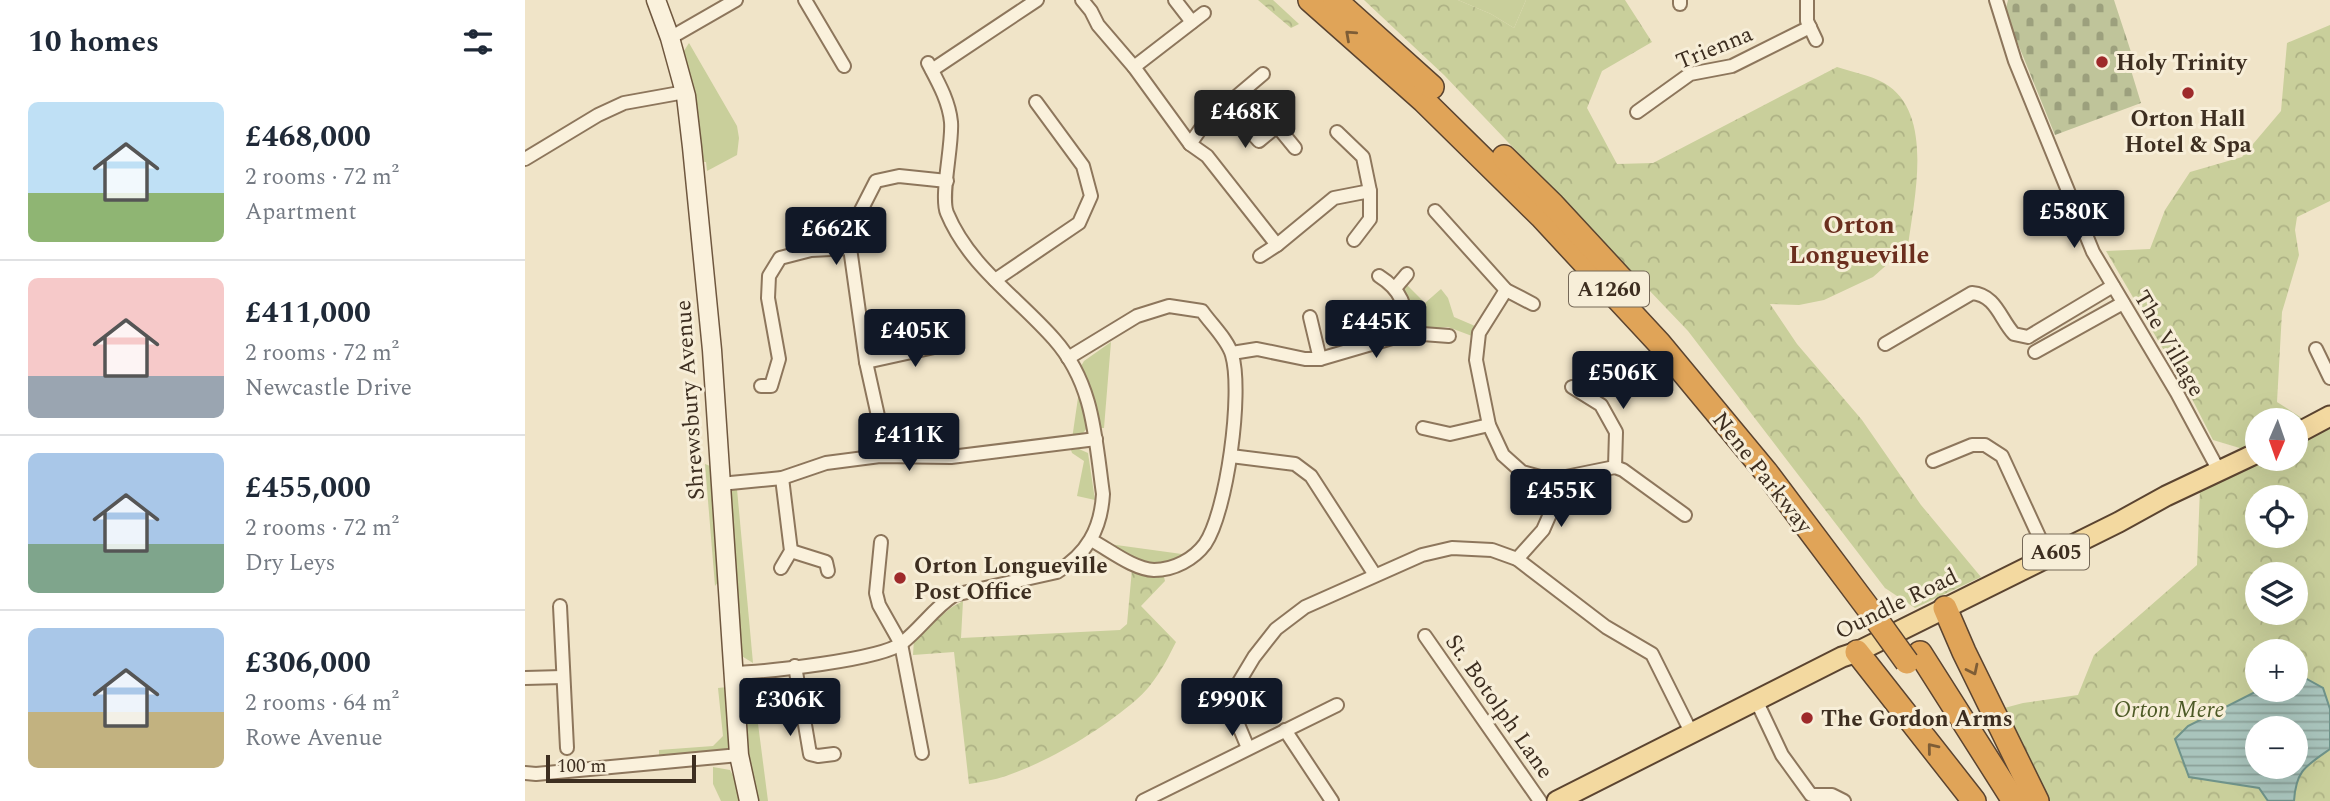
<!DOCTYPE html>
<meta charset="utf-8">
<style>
body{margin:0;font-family:Spectral,serif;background:#f6f6f7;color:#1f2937;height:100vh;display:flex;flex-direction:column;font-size:26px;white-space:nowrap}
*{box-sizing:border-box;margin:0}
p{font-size:23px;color:#747a83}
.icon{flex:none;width:38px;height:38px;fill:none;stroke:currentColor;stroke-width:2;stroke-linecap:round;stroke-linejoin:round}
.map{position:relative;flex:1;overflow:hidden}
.side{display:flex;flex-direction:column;background:#fff;width:525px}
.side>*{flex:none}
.needle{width:46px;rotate:182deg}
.tools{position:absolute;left:1720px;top:408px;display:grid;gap:14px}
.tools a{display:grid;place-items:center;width:63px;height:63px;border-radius:50%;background:#fff;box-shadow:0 7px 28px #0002;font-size:35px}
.scale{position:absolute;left:21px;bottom:18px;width:150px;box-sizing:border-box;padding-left:7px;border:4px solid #3d2e20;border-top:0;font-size:19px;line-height:24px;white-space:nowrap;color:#3d2e20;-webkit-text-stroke:5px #f7eed8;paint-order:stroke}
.price{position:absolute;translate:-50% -60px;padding:0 16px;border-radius:7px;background:#111827;color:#fff;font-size:23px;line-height:46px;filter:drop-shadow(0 2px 4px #0008)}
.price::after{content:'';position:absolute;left:50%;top:42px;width:21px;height:16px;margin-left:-10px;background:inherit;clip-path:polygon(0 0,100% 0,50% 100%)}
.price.on{background:#222;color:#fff}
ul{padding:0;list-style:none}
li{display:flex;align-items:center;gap:21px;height:175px;padding:0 28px}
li+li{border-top:2px solid #e0e1e3}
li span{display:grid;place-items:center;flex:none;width:196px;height:140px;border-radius:10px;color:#555}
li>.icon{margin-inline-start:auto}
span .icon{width:84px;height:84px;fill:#fffc;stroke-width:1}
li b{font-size:30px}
h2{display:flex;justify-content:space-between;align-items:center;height:84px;padding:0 28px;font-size:30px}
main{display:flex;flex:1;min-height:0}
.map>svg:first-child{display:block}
.green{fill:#c9cf9b}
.forest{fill:url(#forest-crowns);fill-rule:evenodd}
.cemetery{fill:url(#cemetery-stones)}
.water{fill:url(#water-rules);stroke:#6f938a;stroke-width:2;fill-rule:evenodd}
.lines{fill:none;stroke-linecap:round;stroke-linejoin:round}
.street-casing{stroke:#8d765c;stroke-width:16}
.secondary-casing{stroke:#6f573f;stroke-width:21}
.primary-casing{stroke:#5b4430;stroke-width:23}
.highway-casing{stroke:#5b4430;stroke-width:26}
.street{stroke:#faf1dc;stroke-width:12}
.secondary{stroke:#faf1dc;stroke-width:18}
.primary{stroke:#f3d9a0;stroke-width:19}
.highway{stroke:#e0a458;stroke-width:23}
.highway-bridge-casing{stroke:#5b4430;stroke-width:26;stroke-linecap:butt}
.highway-bridge{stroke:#e0a458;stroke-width:23}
.oneway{stroke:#7e5d36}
.poi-dot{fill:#9e2a2b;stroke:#f7eed8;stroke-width:2.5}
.labels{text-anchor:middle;stroke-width:6;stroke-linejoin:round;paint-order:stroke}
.shield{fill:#f7eed8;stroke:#756857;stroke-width:2}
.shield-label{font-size:21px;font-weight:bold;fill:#3d2e20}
.street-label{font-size:23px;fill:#3d2e20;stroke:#f7eed8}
.poi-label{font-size:23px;font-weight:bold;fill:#3d2e20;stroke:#f7eed8;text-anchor:start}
.park-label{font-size:23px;font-style:italic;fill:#4d5a26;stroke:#f7eed8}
.quarter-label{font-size:26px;font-weight:bold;fill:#6b2e1e;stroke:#f7eed8}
</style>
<main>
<section class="side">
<h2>10 homes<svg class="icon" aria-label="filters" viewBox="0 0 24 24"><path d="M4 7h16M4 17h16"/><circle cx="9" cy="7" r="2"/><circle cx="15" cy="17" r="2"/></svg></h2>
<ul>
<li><span style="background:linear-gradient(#bfe0f5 65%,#8fb573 0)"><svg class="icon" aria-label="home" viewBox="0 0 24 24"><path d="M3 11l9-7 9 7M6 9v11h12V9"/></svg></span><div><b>£468,000</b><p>2 rooms · 72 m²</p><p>Apartment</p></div></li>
<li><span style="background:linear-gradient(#f6c9c9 70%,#9aa5b1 0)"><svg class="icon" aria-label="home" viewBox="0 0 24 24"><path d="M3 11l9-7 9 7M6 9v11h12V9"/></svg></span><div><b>£411,000</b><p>2 rooms · 72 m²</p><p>Newcastle Drive</p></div></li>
<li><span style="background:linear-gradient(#a9c7e8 65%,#7fa58c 0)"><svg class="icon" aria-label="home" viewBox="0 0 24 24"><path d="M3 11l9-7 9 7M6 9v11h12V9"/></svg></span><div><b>£455,000</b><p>2 rooms · 72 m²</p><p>Dry Leys</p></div></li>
<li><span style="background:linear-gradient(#a9c7e8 60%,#c2b280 0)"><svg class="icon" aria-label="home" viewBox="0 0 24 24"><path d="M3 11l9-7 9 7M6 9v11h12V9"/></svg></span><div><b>£306,000</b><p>2 rooms · 64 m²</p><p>Rowe Avenue</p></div></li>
</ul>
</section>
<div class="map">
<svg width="1805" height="801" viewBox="0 0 1805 801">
<defs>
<pattern id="forest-crowns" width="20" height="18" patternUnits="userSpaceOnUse" patternTransform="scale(1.75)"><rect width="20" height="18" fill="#c9cf9b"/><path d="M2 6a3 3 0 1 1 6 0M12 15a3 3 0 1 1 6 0" fill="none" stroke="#aeb285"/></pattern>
<pattern id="cemetery-stones" width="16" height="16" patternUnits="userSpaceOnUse" patternTransform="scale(1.75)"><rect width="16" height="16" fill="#bfc49a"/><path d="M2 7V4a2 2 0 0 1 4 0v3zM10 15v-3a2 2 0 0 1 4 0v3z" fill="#9ca07d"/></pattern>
<pattern id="water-rules" width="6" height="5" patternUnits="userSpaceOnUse" patternTransform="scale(1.75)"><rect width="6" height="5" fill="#a9c4bc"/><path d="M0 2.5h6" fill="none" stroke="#8ba098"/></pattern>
</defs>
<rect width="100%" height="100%" fill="#f0e4c8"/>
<g class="green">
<path d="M933,0H1001L989,28L966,14Z"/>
<path d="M164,43L212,126L214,138L212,155L182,171L181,162H175L157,54Z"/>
<path d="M881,284L900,303L916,289L923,298L929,317L950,326L947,336L923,327L905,329L887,326L876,290Z"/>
<path d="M586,342L579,428H575C573,406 566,387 555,368L559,361Z"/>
<path d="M554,391C560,409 573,432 547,439Z"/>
<path d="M554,449L563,453L570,500L552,496L559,461L547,453L546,450Z"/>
<path d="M180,464L185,466L194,581L190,586Z"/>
<path d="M204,489H212L228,663L215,655Z"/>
<path d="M584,544L664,555C631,572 613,562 584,544Z"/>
<path d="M229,681L228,685L243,801H231L223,770L218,692L222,684Z"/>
<path d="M202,687L207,743L202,749L134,756V750L188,746L198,736L193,688Z"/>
<path d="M188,767L205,770L209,777L214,801H196L188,784Z"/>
</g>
<g class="forest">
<path d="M733,0H748L774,24L766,28Z"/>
<path d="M839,0H933L966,14L989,28L1001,0H1100L1127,42L1077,71L1062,108L1092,164L1128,163L1312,67C1327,72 1345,75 1359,83C1410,112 1389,199 1383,246L1348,277L1299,300L1274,305L1245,304L1272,344L1337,420L1396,505L1456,577L1390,608L1360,588L1163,331L919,75Z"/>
<path d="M1805,25V201L1772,217L1770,230L1774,255L1757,312L1752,402L1780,420L1771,424V420H1732V442L1718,449L1688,440L1666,397L1581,251L1625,249L1640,210L1665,172L1717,157L1756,111L1762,43Z"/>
<path d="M1805,426V801H1518L1472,710L1498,703L1553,695L1569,655L1672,565L1675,488L1698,480L1741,459L1771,458V443ZM1732,497H1771V536H1732ZM1732,574H1771V612H1732ZM1732,651H1771V690H1732ZM1732,728H1771V766H1732Z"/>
<path d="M607,569L621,575L639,577L640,581L616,606L651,642C641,662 629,685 611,700C576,730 525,761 481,776C469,780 456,782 444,784L429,652L388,655L389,638L427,607L438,601L436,638L595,630L602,624Z"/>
</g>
<path class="cemetery" d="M1483,0H1589L1606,52L1601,54L1616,103L1530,135L1480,12Z"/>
<path class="water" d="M1771,673L1798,688L1805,709V749C1781,766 1771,770 1769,801H1743L1734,788L1664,777L1650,739L1663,726L1734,690H1771ZM1732,728H1771V766H1732Z"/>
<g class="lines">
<defs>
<g id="street">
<path d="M280,0L319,66"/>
<path d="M557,0L566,11L573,25L609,67L665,144L682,156L752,245L809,198L845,191V219L829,240"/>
<path d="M650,0L667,22"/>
<path d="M1282,0V21L1291,40"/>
<path d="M1471,0L1490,61L1568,252L1652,393L1694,471"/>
<path d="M1155,4V0"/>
<path d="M145,38L211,0"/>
<path d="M609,67L679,13"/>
<path d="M407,70L512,0"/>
<path d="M701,104L734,141L752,126L770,148"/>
<path d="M1112,112L1165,74L1207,66L1285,27"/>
<path d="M812,132L838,157L845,191"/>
<path d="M665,144L679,124L738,74"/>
<path d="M0,159L73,115L99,103L160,92"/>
<path d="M910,211L981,290L1008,304"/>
<path d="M735,256L752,245"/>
<path d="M470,280L554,223L566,196L558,166L511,102"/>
<path d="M871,287L882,274"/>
<path d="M981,290L954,333L951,360L964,425L978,455L997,472L1026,480L1090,467L1098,470L1160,515"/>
<path d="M785,317L795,359"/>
<path d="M884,333L924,336"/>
<path d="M1360,344L1447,293C1471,295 1475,319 1489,334L1503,337L1588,286"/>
<path d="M1791,349L1805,378"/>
<path d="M1510,352L1598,303"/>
<path d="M707,353L732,349L780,359H795L884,333C880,306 878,291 854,276"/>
<path d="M543,358L612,316L644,306L677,311C686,324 703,340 707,355C718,392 702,512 680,544C669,559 649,570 629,570C608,569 585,550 566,540"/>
<path d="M341,362L432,342"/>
<path d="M236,386H246L254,359L243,298L244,276L255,258L286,250L325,248"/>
<path d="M1047,387L1076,405L1091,432L1090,467"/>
<path d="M898,428L925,434L964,425"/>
<path d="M355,456V425L341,362L325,248L327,228L351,181L374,176L422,181"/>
<path d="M706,456L770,464L786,476L850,575"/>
<path d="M1408,461L1447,445H1460L1477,456L1523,556"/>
<path d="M195,484L257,478L301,463L355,456L426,457L571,439"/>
<path d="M356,542L351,593L354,605L376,644L397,753"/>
<path d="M266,551L301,562L303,571"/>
<path d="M992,559L1018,530L1029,505L1026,480"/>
<path d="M256,568L266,551L257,478"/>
<path d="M35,606L42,748"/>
<path d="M900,636L1015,801"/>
<path d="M270,666L285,754L293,756L309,754"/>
<path d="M208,673C239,672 356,660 377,643C396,628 409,608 429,595L532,572C562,554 576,529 578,494C570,437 569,384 529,339C492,297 444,266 422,213C415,196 428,144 426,122C424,101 413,82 403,63"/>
<path d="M0,678L38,677"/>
<path d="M1231,700L1257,755L1286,795H1307L1319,801"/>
<path d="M760,730L807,801"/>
<path d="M723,748L705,705L708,692L729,657L751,629L780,607L897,555L927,548L967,550L992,559L1081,627L1127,654L1166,732"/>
<path d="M0,773L11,774L214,755"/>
<path d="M618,801L812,705"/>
</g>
<path id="secondary" d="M131,0L145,38L161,96L167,147L187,350L214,755L224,801"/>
<g id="primary">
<path d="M1771,434L1805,416"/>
<path d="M1032,801L1317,657L1332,652L1594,522L1641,496L1732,453"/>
</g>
<g id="highway">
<path d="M785,0L899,101L1016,216L1134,343L1241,472L1346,612"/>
<path d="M810,0L907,87"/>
<path d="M979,157L1028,205L1103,286"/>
<path d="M1420,608L1439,652L1512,801"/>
<path d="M1332,652L1449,801"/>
<path d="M1395,653L1489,801"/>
</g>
</defs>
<use href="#street" class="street-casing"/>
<use href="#secondary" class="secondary-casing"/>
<use href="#primary" class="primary-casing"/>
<use href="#highway" class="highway-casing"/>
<use href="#street" class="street"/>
<use href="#secondary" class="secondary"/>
<use href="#primary" class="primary"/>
<use href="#highway" class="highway"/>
<defs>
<path id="highway-bridge" d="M1346,612L1382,662"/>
</defs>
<use href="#highway-bridge" class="highway-bridge-casing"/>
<use href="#highway-bridge" class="highway-bridge"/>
</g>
<defs><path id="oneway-chevron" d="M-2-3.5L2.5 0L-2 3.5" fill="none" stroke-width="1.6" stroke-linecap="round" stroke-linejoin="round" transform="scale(1.75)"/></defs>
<g class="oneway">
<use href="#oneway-chevron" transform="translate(825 35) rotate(-138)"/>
<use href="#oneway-chevron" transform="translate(1448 670) rotate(64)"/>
<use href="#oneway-chevron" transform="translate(1407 748) rotate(-129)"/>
</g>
<g class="poi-dot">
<circle cx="1577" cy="62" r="7"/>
<circle cx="1663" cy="93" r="7"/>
<circle cx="375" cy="578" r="7"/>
<circle cx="1282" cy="718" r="7"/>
</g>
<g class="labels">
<g class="shield">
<rect x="1044" y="271.5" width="80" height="35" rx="5"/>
<rect x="1498" y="534.5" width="66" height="35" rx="5"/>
</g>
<g class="shield-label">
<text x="1084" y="296">A1260</text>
<text x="1531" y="559">A605</text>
</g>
<g class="street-label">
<text transform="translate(1189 47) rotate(-22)" y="8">Trienna</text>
<text transform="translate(1645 343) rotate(60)" y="8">The Village</text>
<text transform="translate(164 400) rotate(-94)" y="8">Shrewsbury Avenue</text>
<text transform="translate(1238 472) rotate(52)" y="8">Nene Parkway</text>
<text transform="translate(1371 603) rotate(-26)" y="8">Oundle Road</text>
<text transform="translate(975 706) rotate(55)" y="8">St. Botolph Lane</text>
</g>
<g class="poi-label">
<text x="1591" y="70">Holy Trinity</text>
<text x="1663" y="126" text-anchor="middle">Orton Hall<tspan x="1663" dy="26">Hotel &amp; Spa</tspan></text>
<text x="389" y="573">Orton Longueville<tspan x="389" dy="26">Post Office</tspan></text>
<text x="1296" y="726">The Gordon Arms</text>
</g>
<g class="park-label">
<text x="1644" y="717">Orton Mere</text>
</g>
<g class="quarter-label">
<text x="1334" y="233">Orton<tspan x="1334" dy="30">Longueville</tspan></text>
</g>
</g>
</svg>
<div class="tools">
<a><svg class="needle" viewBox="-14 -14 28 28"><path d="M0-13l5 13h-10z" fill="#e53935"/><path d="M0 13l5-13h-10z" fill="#747a83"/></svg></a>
<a><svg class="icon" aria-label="locate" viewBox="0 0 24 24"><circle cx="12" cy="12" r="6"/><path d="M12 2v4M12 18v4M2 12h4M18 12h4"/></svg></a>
<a><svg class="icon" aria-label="layers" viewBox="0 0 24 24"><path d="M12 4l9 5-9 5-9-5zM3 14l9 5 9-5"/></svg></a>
<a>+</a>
<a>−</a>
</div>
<div class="scale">100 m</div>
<b class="price on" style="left:720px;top:150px">£468K</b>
<b class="price" style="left:1549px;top:250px">£580K</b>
<b class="price" style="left:311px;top:267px">£662K</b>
<b class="price" style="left:851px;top:360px">£445K</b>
<b class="price" style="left:390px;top:369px">£405K</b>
<b class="price" style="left:1098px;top:411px">£506K</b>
<b class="price" style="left:384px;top:473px">£411K</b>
<b class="price" style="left:1036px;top:529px">£455K</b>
<b class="price" style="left:265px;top:738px">£306K</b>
<b class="price" style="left:707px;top:738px">£990K</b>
</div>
</main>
